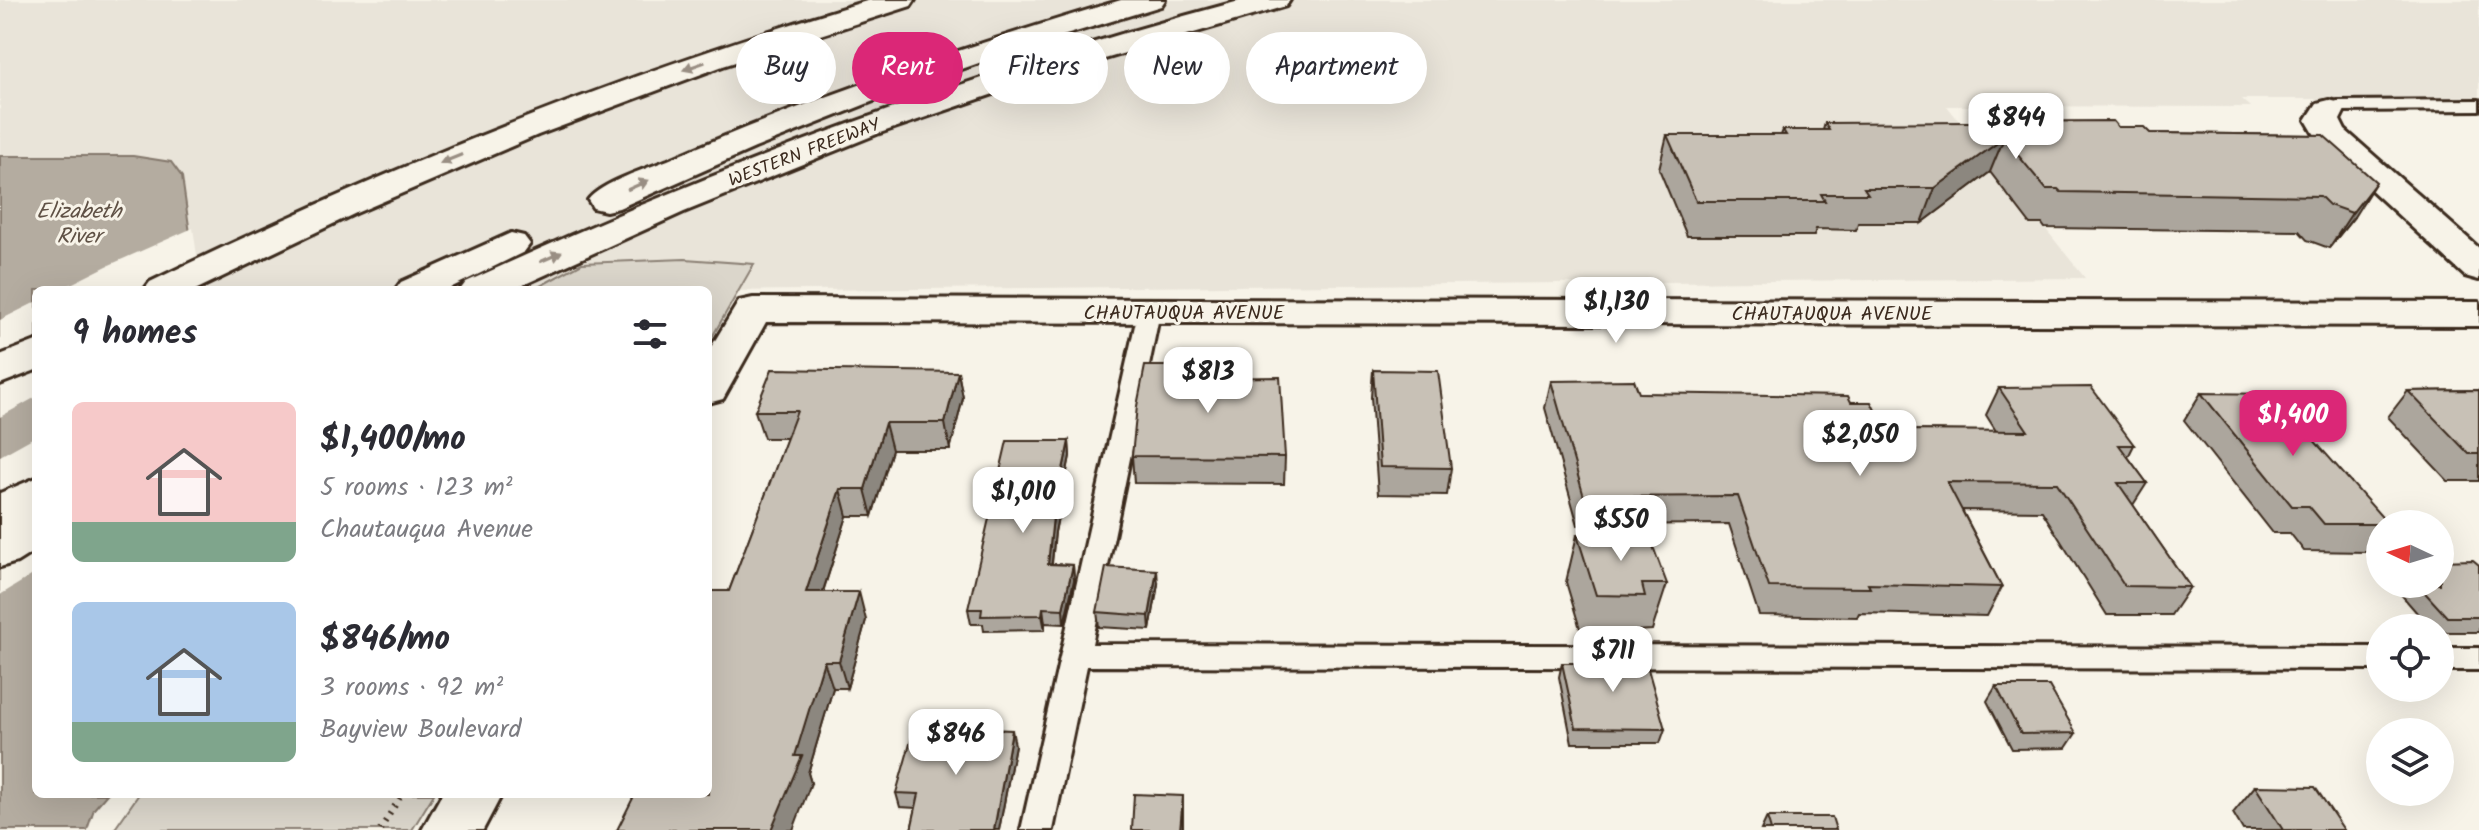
<!DOCTYPE html>
<meta charset="utf-8">
<style>
body{margin:0;font-family:Kalam,sans-serif;background:#f7f7f7;color:#2b2b33;height:100vh;display:flex;flex-direction:column;font-size:30px;white-space:nowrap}
*{box-sizing:border-box;margin:0}
p{font-size:26px;color:#7c7c81}
.icon{flex:none;width:44px;height:44px;fill:none;stroke:currentColor;stroke-width:2;stroke-linecap:round;stroke-linejoin:round}
.map{position:relative;flex:1;overflow:hidden}
.panel{position:absolute;left:32px;top:286px;width:680px;height:512px;display:flex;flex-direction:column;background:#fff;border-radius:12px;box-shadow:0 8px 32px #0002}
.panel>*{flex:none}
.guide{position:absolute;left:736px;top:32px;width:760px;height:72px;display:flex;gap:16px}
.needle{width:52px;rotate:274deg}
.fabs{position:absolute;left:2366px;top:510px;display:grid;gap:16px}
.fabs a{display:grid;place-items:center;width:88px;height:88px;border-radius:50%;background:#fff;box-shadow:0 8px 32px #0002;font-size:40px}
.price{position:absolute;translate:-50% -68px;padding:0 18px;border-radius:16px;background:#fff;color:#222;font-size:26px;line-height:52px;filter:drop-shadow(0 2px 4px #0008)}
.price::after{content:'';position:absolute;left:50%;top:48px;width:24px;height:18px;margin-left:-12px;background:inherit;clip-path:polygon(0 0,100% 0,50% 100%)}
.price.current{background:#db2777;color:#fff}
ul{padding:0;list-style:none}
li{display:flex;align-items:center;gap:24px;height:200px;padding:0 40px}
li span{display:grid;place-items:center;flex:none;width:224px;height:160px;border-radius:12px;color:#555}
li>.icon{margin-inline-start:auto}
span .icon{width:96px;height:96px;fill:#fffc;stroke-width:1}
li b{font-size:34px}
h2{display:flex;justify-content:space-between;align-items:center;height:96px;padding:0 40px;font-size:34px}
.chip{padding:0 28px;border-radius:36px;background:#fff;box-shadow:0 8px 32px #0002;font-size:28px;line-height:72px}
.chip.current{background:#db2777;color:#fff}
.map>svg:first-child{display:block}
.built{fill:#e9e4d9}
.green{fill:#dbd6cb;stroke:#8b8074;stroke-width:2}
.water{fill:#b4aca0;stroke:#84786c;stroke-width:2}
.pier{fill:#f7f3e8}
.lines{fill:none;stroke-linecap:round;stroke-linejoin:round}
.lane-casing{stroke:#3b2a1e;stroke-width:6}
.street-casing{stroke:#3b2a1e;stroke-width:6}
.highway-casing{stroke:#3b2a1e;stroke-width:6}
.path{stroke:#3b2a1e;stroke-width:6;stroke-dasharray:2 7;stroke-linecap:butt}
.lane{fill:#f7f3e8;fill-rule:evenodd}
.street{fill:#f7f3e8;fill-rule:evenodd}
.highway{fill:#f7f3e8;fill-rule:evenodd}
.wall{fill:#aca69d;stroke:#3b2a1e;stroke-width:2}
.shaded-wall{fill:#8c877f;stroke:#3b2a1e;stroke-width:2}
.building{fill:#c8c1b6;stroke:#3b2a1e;stroke-width:2}
.oneway{fill:#998e83}
.labels{text-anchor:middle;stroke-width:6;stroke-linejoin:round;paint-order:stroke}
.far-street-label{font-size:18px;fill:#3b2a1e;stroke:#f7f3e8}
.street-label{font-size:20px;fill:#3b2a1e;stroke:#f7f3e8}
.water-label{font-size:22px;font-style:italic;fill:#5f5145;stroke:#f7f3e8}
</style>
<div class="map">
<svg width="2479" height="830" viewBox="0 0 2479 830">
<rect width="100%" height="100%" fill="#f7f3e8"/>
<filter id="ink" filterUnits="userSpaceOnUse"><feTurbulence type="fractalNoise" baseFrequency=".0125" numOctaves="2"/><feDisplacementMap in="SourceGraphic" scale="16" xChannelSelector="R" yChannelSelector="G"/><feConvolveMatrix kernelMatrix="1 2 1 2 8 2 1 2 1" color-interpolation-filters="sRGB"/></filter>
<g filter="url(#ink)">
<path class="built" d="M0,0H2479V99H2242L2251,107L1947,106L2085,278L708,291L198,290L182,177L133,156H0Z"/>
<g class="green">
<path d="M685,259L754,264L708,344V290H533L582,263Z"/>
<path d="M139,794H434L412,830H114Z"/>
</g>
<path class="water" d="M0,156H133L171,162L182,177L198,290H36V794H107L94,809L87,830H0Z"/>
<g class="pier">
<path d="M193,228L202,290H59L107,266Z"/>
<path d="M36,302V397L0,417V320Z"/>
<path d="M36,436V573L0,595V456Z"/>
</g>
<g class="lines">
<defs>
<g id="lane">
<path d="M2479,100V110L2340,111L2329,115L2320,110L2337,101Z"/>
<path d="M1149,305L1160,312L1092,644L2380,647V669L1087,666L1053,830H1021L1138,312Z"/>
<rect x="2440" y="648" width="39" height="22"/>
</g>
<g id="street">
<path d="M2329,100L2341,103L2345,110L2340,120L2345,130L2479,248V280L2465,276L2319,142L2306,120L2317,103Z"/>
<path d="M753,298L2479,302V326L766,322L723,399L708,403V352L739,301Z"/>
<path d="M442,794H502L483,830H422Z"/>
</g>
<g id="highway">
<path d="M870,0H915L911,6L723,66L538,135L356,213L195,290H144L150,282C384,169 622,73 870,0Z"/>
<path d="M1121,0H1165L1161,6L1010,52L894,93L755,148L619,208L606,211L593,208L588,200C600,183 648,168 668,160C816,96 967,46 1121,0Z"/>
<path d="M1243,0H1290L1286,6L1043,77L877,134L684,212L512,290H460L466,282C721,165 972,72 1243,0Z"/>
<path d="M511,233L524,236L530,244L524,252L446,290H395L401,282Z"/>
<path d="M36,341V370L0,384V355Z"/>
<path d="M36,478V550L17,562L0,567V493Z"/>
</g>
</defs>
<use href="#lane" class="lane-casing"/>
<use href="#street" class="street-casing"/>
<use href="#highway" class="highway-casing"/>
<path class="path" d="M380,830L402,794"/>
<use href="#lane" class="lane"/>
<use href="#street" class="street"/>
<use href="#highway" class="highway"/>
</g>
<g class="wall">
<path d="M1825,123L2118,127L2150,133L2323,135L2354,217L2329,248L2307,240L2299,231L2045,228L2042,224H2030L1990,172L1922,223H1858L1856,230L1816,229L1814,236H1687L1659,169L1667,135H1781L1783,130H1823Z"/>
<path d="M1373,370L1451,468L1447,495L1378,494L1371,397Z"/>
<path d="M958,372L963,398L950,450H892L872,516H847L823,592L866,620L847,688H833L808,773L811,783L708,794L729,591L787,438H764L755,411Z"/>
<path d="M1201,378L1285,457L1284,484L1134,483L1132,456Z"/>
<path d="M1551,381L1639,393L1851,402L1885,430L1996,431L1986,415L1999,388L2134,445L2128,457L2147,483L2133,505L2190,587L2171,615H2107L2042,511L1962,510L2002,587L1987,616L1859,613L1857,617L1759,615L1729,524L1578,525L1545,408Z"/>
<path d="M2479,390V481H2448L2388,417L2408,391Z"/>
<path d="M2201,393L2380,524V534L2367,552L2304,551L2290,533H2273L2184,420Z"/>
<path d="M1069,441L1070,456L1055,532L1052,564L1073,565L1074,580L1064,624L1045,623V630L984,631L983,624H971L968,609Z"/>
<path d="M1577,535L1667,584L1652,630L1635,631L1632,642H1584L1566,582Z"/>
<path d="M2478,565H2479V632H2440V628H2430L2392,584H2440Z"/>
<path d="M1158,584L1150,630L1099,627L1097,612Z"/>
<path d="M1597,655L1665,729L1660,743H1572L1559,677L1562,663H1595Z"/>
<path d="M1996,686L2076,733L2066,748L2012,749L1987,701Z"/>
<path d="M1015,745L999,830H911L916,808L900,807L896,793Z"/>
<path d="M2255,786L2344,830H2243L2233,813Z"/>
<path d="M1767,817L1836,830H1761Z"/>
</g>
<g class="shaded-wall">
<path d="M2004,138L1990,172L1922,223L1935,188Z"/>
<path d="M2376,182L2354,217L2329,248L2352,213Z"/>
<path d="M958,372L963,398L950,450L945,423Z"/>
<path d="M885,423L892,450L872,516L865,489Z"/>
<path d="M1069,441L1070,456L1055,532L1050,579L1048,564L1053,517Z"/>
<path d="M840,489L847,516L814,619L806,592Z"/>
<path d="M1073,565L1074,580L1064,624L1063,609Z"/>
<path d="M1157,570L1158,584L1150,630L1149,616Z"/>
<path d="M859,592L866,620L847,688L839,661Z"/>
<path d="M1043,608L1045,623V630L1042,615Z"/>
<path d="M824,661L833,688L808,773L811,783L793,830H771Z"/>
<path d="M1012,730L1015,745L999,830H994Z"/>
<path d="M1183,796V830H1180Z"/>
</g>
<g class="building">
<path d="M2113,121L2118,127H2144L2150,133L2323,135L2376,182L2352,213L2329,205L2320,196L2061,192L2058,189H2046L2004,138L1935,188H1864L1868,194H1821L1825,201H1696L1667,135H1786L1783,130H1829L1825,123Z"/>
<path d="M1145,366H1200V378L1280,377L1285,457L1132,456L1137,406Z"/>
<path d="M772,369L958,372L945,423H885L865,489H840L806,592H859L839,661H824L795,756H802L771,830H617L635,794H708V591H729L797,411H755Z"/>
<path d="M1373,370L1438,371L1451,468L1380,467Z"/>
<path d="M1634,380L1639,393L1848,396L1851,402H1871L1885,430L2028,431L1999,388L2091,387L2134,445H2119L2147,483H2118L2190,587L2125,586L2057,483L1947,482L2002,587L1868,584L1870,588L1769,587L1738,496L1584,497L1551,381Z"/>
<path d="M2479,390V454H2469L2408,391Z"/>
<path d="M2201,393L2273,394L2388,524H2324L2309,506H2292Z"/>
<path d="M1007,441H1069L1053,517L1048,564L1073,565L1063,609L1043,608L1042,615L981,616L982,609H968Z"/>
<path d="M1648,533L1667,584H1642L1645,596L1596,595L1577,535Z"/>
<path d="M2473,560L2479,565V617H2447L2417,584H2440V561Z"/>
<path d="M1106,567L1157,570L1149,616L1097,612Z"/>
<path d="M1597,655H1644L1665,729L1576,728L1562,663H1599Z"/>
<path d="M1996,686H2049L2076,733L2021,734Z"/>
<path d="M915,726L1012,730L994,830H911L919,794L896,793Z"/>
<path d="M2255,786L2315,787L2344,830H2283Z"/>
<path d="M1134,794L1183,796L1180,830H1132Z"/>
<path d="M1767,817H1832L1836,830H1771Z"/>
</g>
<defs><path id="oneway-solid" d="M-6-.8H1V-3.2L6.5 0L1 3.2V.8H-6Z" transform="scale(2)"/></defs>
<g class="oneway">
<use href="#oneway-solid" transform="translate(694 66) rotate(160)"/>
<use href="#oneway-solid" transform="translate(451 159) rotate(158)"/>
<use href="#oneway-solid" transform="translate(638 185) rotate(-24)"/>
<use href="#oneway-solid" transform="translate(551 257) rotate(-24)"/>
</g>
</g>
<g class="labels">
<g class="far-street-label">
<text transform="translate(804 152) rotate(-21)" y="6">WESTERN FREEWAY</text>
</g>
<g class="street-label">
<text x="1184" y="319">CHAUTAUQUA AVENUE</text>
<text x="1832" y="320">CHAUTAUQUA AVENUE</text>
</g>
<g class="water-label">
<text x="79" y="218">Elizabeth<tspan x="79" dy="25">River</tspan></text>
</g>
</g>
</svg>
<div class="fabs">
<a><svg class="needle" viewBox="-14 -14 28 28"><path d="M0-13l5 13h-10z" fill="#e53935"/><path d="M0 13l5-13h-10z" fill="#7c7c81"/></svg></a>
<a><svg class="icon" aria-label="locate" viewBox="0 0 24 24"><circle cx="12" cy="12" r="6"/><path d="M12 2v4M12 18v4M2 12h4M18 12h4"/></svg></a>
<a><svg class="icon" aria-label="layers" viewBox="0 0 24 24"><path d="M12 4l9 5-9 5-9-5zM3 14l9 5 9-5"/></svg></a>
</div>
<b class="price" style="left:2016px;top:161px">$844</b>
<b class="price" style="left:1616px;top:345px">$1,130</b>
<b class="price" style="left:1208px;top:415px">$813</b>
<b class="price current" style="left:2293px;top:458px">$1,400</b>
<b class="price" style="left:1860px;top:478px">$2,050</b>
<b class="price" style="left:1023px;top:535px">$1,010</b>
<b class="price" style="left:1621px;top:563px">$550</b>
<b class="price" style="left:1613px;top:694px">$711</b>
<b class="price" style="left:956px;top:777px">$846</b>
<div class="guide">
<a class="chip">Buy</a>
<a class="chip current">Rent</a>
<a class="chip">Filters</a>
<a class="chip">New</a>
<a class="chip">Apartment</a>
</div>
<section class="panel">
<h2>9 homes<svg class="icon" aria-label="filters" viewBox="0 0 24 24"><path d="M4 7h16M4 17h16"/><circle cx="9" cy="7" r="2"/><circle cx="15" cy="17" r="2"/></svg></h2>
<ul>
<li><span style="background:linear-gradient(#f6c9c9 75%,#7fa58c 0)"><svg class="icon" aria-label="home" viewBox="0 0 24 24"><path d="M3 11l9-7 9 7M6 9v11h12V9"/></svg></span><div><b>$1,400/mo</b><p>5 rooms · 123 m²</p><p>Chautauqua Avenue</p></div></li>
<li><span style="background:linear-gradient(#a9c7e8 75%,#7fa58c 0)"><svg class="icon" aria-label="home" viewBox="0 0 24 24"><path d="M3 11l9-7 9 7M6 9v11h12V9"/></svg></span><div><b>$846/mo</b><p>3 rooms · 92 m²</p><p>Bayview Boulevard</p></div></li>
</ul>
</section>
</div>
